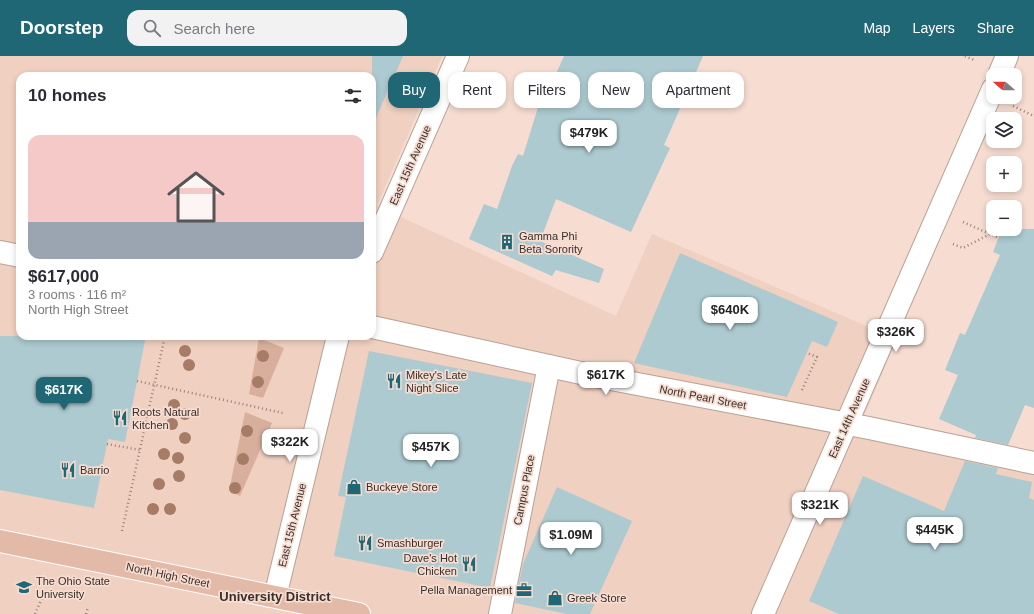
<!DOCTYPE html>
<meta charset="utf-8">
<style>
body{margin:0;font-family:Arial,sans-serif;background:#f2f2f3;color:#2b2b33;height:100vh;display:flex;flex-direction:column;font-size:15px;white-space:nowrap}
*{box-sizing:border-box;margin:0}
p{font-size:13px;color:#7c7c81}
.icon{flex:none;width:22px;height:22px;fill:none;stroke:currentColor;stroke-width:2;stroke-linecap:round;stroke-linejoin:round}
.map{position:relative;flex:1;overflow:hidden}
.drawer{position:absolute;left:16px;top:16px;width:360px;height:268px;display:flex;flex-direction:column;background:#fff;border-radius:12px;box-shadow:0 2px 6px #0003}
.drawer>*{flex:none}
.guide{position:absolute;left:388px;top:16px;width:380px;height:36px;display:flex;gap:8px}
.needle{width:26px;rotate:290deg}
.controls{position:absolute;left:986px;top:12px;display:grid;gap:8px}
.controls a{display:grid;place-items:center;width:36px;height:36px;border-radius:8px;background:#fff;box-shadow:0 2px 6px #0003;font-size:20px}
.price{position:absolute;translate:-50% -34px;padding:0 9px;border-radius:8px;background:#fff;color:#222;font-size:13px;line-height:26px;filter:drop-shadow(0 1px 2px #0008)}
.price::after{content:'';position:absolute;left:50%;top:24px;width:12px;height:9px;margin-left:-6px;background:inherit;clip-path:polygon(0 0,100% 0,50% 100%)}
.price.current{background:#1f6775;color:#fff}
ul{padding:0;list-style:none}
li{display:grid;align-content:center;gap:8px;height:212px;padding:0 12px}
li span{display:grid;place-items:center;height:124px;border-radius:12px;color:#555}
li>.icon{margin-inline-start:auto}
span .icon{width:72px;height:72px;fill:#fffc;stroke-width:1}
li b{font-size:17px}
h2{display:flex;justify-content:space-between;align-items:center;height:48px;padding:0 12px;font-size:17px}
.chip{padding:0 14px;border-radius:12px;background:#fff;box-shadow:0 2px 6px #0003;font-size:14px;line-height:36px}
.chip.current{background:#1f6775;color:#fff}
header{display:flex;align-items:center;gap:24px;box-sizing:border-box;height:56px;padding:0 20px;background:#1f6775;color:#fff}
header strong{font-size:19px}
nav{display:flex;gap:22px;margin-inline-start:auto;font-size:14px}
.search{width:280px;height:36px;background:#f2f2f3;display:flex;align-items:center;gap:10px;box-sizing:border-box;padding:0 14px;border-radius:12px;color:#7c7c81;font-size:15px}
.map>svg:first-child{display:block}
.built{fill:#f0d0c1;fill-rule:evenodd}
.green{fill:#d8af9d}
.building{fill:#accad0}
.lines{fill:none;stroke-linecap:round;stroke-linejoin:round}
.minor-casing{stroke:#b8a095;stroke-width:24}
.major-casing{stroke:#fff;stroke-width:24}
.path{stroke:#95837b;stroke-width:2.5;stroke-dasharray:1 3;stroke-linecap:butt}
.minor{stroke:#fff;stroke-width:22}
.major{stroke:#e3baa7;stroke-width:22}
.tree{fill:#a67c66}
.labels{text-anchor:middle;stroke-width:3.5;stroke-linejoin:round;paint-order:stroke}
.street-label{font-size:11px;fill:#392f2a;stroke:#f6dcd1}
.poi-label{font-size:11px;fill:#392f2a;stroke:#f6dcd1;text-anchor:start}
.quarter-label{font-size:13px;font-weight:bold;fill:#392f2a;stroke:#f6dcd1}
</style>
<header>
<strong>Doorstep</strong>
<div class="search"><svg class="icon" aria-label="search" viewBox="0 0 24 24"><circle cx="10" cy="10" r="6"/><path d="M15 15l6 6"/></svg>Search here</div>
<nav><a>Map</a><a>Layers</a><a>Share</a></nav>
</header>
<div class="map">
<svg width="1034" height="558" viewBox="0 0 1034 558">
<rect width="100%" height="100%" fill="#f6dcd1"/>
<path class="built" d="M0,0H442L377,150L616,260L652,178L897,283L864,361L1034,407V558H0ZM20,20H372V280H20Z"/>
<g class="green">
<path d="M259,282L284,292L263,342L249,338Z"/>
<path d="M245,356L272,367L240,440L229,435Z"/>
</g>
<g class="building">
<path d="M372,0H403L372,71Z"/>
<path d="M564,0H703L664,89L670,92L631,176L556,143L540,185L604,213L599,227L556,214L552,220L469,183L484,148L497,153L512,110L518,98L523,100L539,48L551,29Z"/>
<path d="M1002,173H1034V352L1025,349L1008,389L975,382L976,379L939,363L958,319L945,314L960,277L965,279L1000,199L993,196Z"/>
<path d="M680,197L838,266L827,291L812,285L787,341L634,307Z"/>
<path d="M0,280H146L125,386L108,383L94,452L0,434Z"/>
<path d="M369,295L532,327L490,532L334,500L346,441L338,440Z"/>
<path d="M965,405L998,412L996,418L1032,426L1029,442L1034,444V558H839L809,545L863,420L944,455Z"/>
<path d="M557,431L632,465L590,558H567L515,547L523,508Z"/>
</g>
<g class="lines">
<defs>
<g id="minor">
<path d="M999,19L1007,0"/>
<path d="M0,196L20,200"/>
<path d="M372,196L458,0"/>
<path d="M372,271L590,319L869,372L1034,407"/>
<path d="M275,541L338,280"/>
<path d="M500,558L549,310"/>
<path d="M763,558L993,33"/>
</g>
<path id="major" d="M0,485L359,558"/>
</defs>
<use href="#minor" class="minor-casing"/>
<use href="#major" class="major-casing"/>
<g class="path">
<path d="M965,0L974,4"/>
<path d="M1013,50L1034,60"/>
<path d="M963,166L999,182"/>
<path d="M953,188L963,192L990,178"/>
<path d="M137,325L283,357"/>
<path d="M802,334L817,301L807,297"/>
<path d="M107,388L140,394"/>
<path d="M122,475L165,280"/>
<path d="M35,558L42,542"/>
<path d="M86,558L88,551"/>
</g>
<use href="#minor" class="minor"/>
<use href="#major" class="major"/>
</g>
<g class="tree">
<circle cx="185" cy="295" r="6"/>
<circle cx="263" cy="300" r="6"/>
<circle cx="189" cy="309" r="6"/>
<circle cx="258" cy="326" r="6"/>
<circle cx="174" cy="349" r="6"/>
<circle cx="185" cy="358" r="6"/>
<circle cx="172" cy="368" r="6"/>
<circle cx="247" cy="375" r="6"/>
<circle cx="185" cy="382" r="6"/>
<circle cx="164" cy="398" r="6"/>
<circle cx="178" cy="402" r="6"/>
<circle cx="243" cy="403" r="6"/>
<circle cx="179" cy="420" r="6"/>
<circle cx="159" cy="428" r="6"/>
<circle cx="235" cy="432" r="6"/>
<circle cx="153" cy="453" r="6"/>
<circle cx="170" cy="453" r="6"/>
</g>
<defs>
<symbol id="building-bare" viewBox="-9 -9 18 18"><path d="M-4-6H4V6H1V3H-1V6H-4ZM-2.5-4.3h1.7v1.8h-1.7ZM.8-4.3h1.7v1.8H.8ZM-2.5-1h1.7V.8h-1.7ZM.8-1h1.7V.8H.8Z" fill="#1f6775" stroke="#f6dcd1" stroke-width="2.5" paint-order="stroke"/></symbol>
<symbol id="restaurant-bare" viewBox="-9 -9 18 18"><path d="M-5-6h1v4h1v-4h1v4h1v-4h1v5L-1.5 .5V6h-2V.5L-5-1ZM5-6V6H3V1.5H1.5Q1.5-4 5-6Z" fill="#1f6775" stroke="#f6dcd1" stroke-width="2.5" paint-order="stroke"/></symbol>
<symbol id="shop-bare" viewBox="-9 -9 18 18"><path d="M-5-2.5h2.3a2.7 3.5 0 0 1 5.4 0H5L5.5 6h-11ZM-1.5-2.5h3a1.5 2.3 0 0 0-3 0Z" fill="#1f6775" stroke="#f6dcd1" stroke-width="2.5" paint-order="stroke"/></symbol>
<symbol id="university-bare" viewBox="-9 -9 18 18"><path d="M0-5L7-2L0 1L-7-2ZM-4 1L0 2.5L4 1V4Q0 6-4 4Z" fill="#1f6775" stroke="#f6dcd1" stroke-width="2.5" paint-order="stroke"/></symbol>
<symbol id="office-bare" viewBox="-9 -9 18 18"><path d="M-6-3h4V-5.5h4V-3h4V5H-6ZM-1-4.5V-3h2v-1.5ZM-6 0V1H6V0Z" fill="#1f6775" stroke="#f6dcd1" stroke-width="2.5" paint-order="stroke"/></symbol>
</defs>
<g fill-rule="evenodd">
<use href="#building-bare" x="496" y="175" width="22" height="22"/>
<use href="#restaurant-bare" x="383" y="314" width="22" height="22"/>
<use href="#restaurant-bare" x="109" y="351" width="22" height="22"/>
<use href="#restaurant-bare" x="57" y="403" width="22" height="22"/>
<use href="#shop-bare" x="343" y="420" width="22" height="22"/>
<use href="#restaurant-bare" x="354" y="476" width="22" height="22"/>
<use href="#restaurant-bare" x="458" y="497" width="22" height="22"/>
<use href="#university-bare" x="13" y="520" width="22" height="22"/>
<use href="#office-bare" x="513" y="523" width="22" height="22"/>
<use href="#shop-bare" x="544" y="531" width="22" height="22"/>
</g>
<g class="labels">
<g class="street-label">
<text transform="translate(410 109) rotate(-66)" y="4">East 15th Avenue</text>
<text transform="translate(703 341) rotate(11)" y="4">North Pearl Street</text>
<text transform="translate(849 362) rotate(-66)" y="4">East 14th Avenue</text>
<text transform="translate(524 434) rotate(-79)" y="4">Campus Place</text>
<text transform="translate(292 469) rotate(-76)" y="4">East 15th Avenue</text>
<text transform="translate(168 519) rotate(12)" y="4">North High Street</text>
</g>
<g class="poi-label">
<text x="519" y="184">Gamma Phi<tspan x="519" dy="13">Beta Sorority</tspan></text>
<text x="406" y="323">Mikey's Late<tspan x="406" dy="13">Night Slice</tspan></text>
<text x="132" y="360">Roots Natural<tspan x="132" dy="13">Kitchen</tspan></text>
<text x="80" y="418">Barrio</text>
<text x="366" y="435">Buckeye Store</text>
<text x="377" y="491">Smashburger</text>
<text x="457" y="506" text-anchor="end">Dave's Hot<tspan x="457" dy="13">Chicken</tspan></text>
<text x="36" y="529">The Ohio State<tspan x="36" dy="13">University</tspan></text>
<text x="512" y="538" text-anchor="end">Pella Management</text>
<text x="567" y="546">Greek Store</text>
</g>
<g class="quarter-label">
<text x="275" y="545">University District</text>
</g>
</g>
</svg>
<div class="controls">
<a><svg class="needle" viewBox="-14 -14 28 28"><path d="M0-13l5 13h-10z" fill="#e53935"/><path d="M0 13l5-13h-10z" fill="#7c7c81"/></svg></a>
<a><svg class="icon" aria-label="layers" viewBox="0 0 24 24"><path d="M12 4l9 5-9 5-9-5zM3 14l9 5 9-5"/></svg></a>
<a>+</a>
<a>−</a>
</div>
<b class="price" style="left:589px;top:98px">$479K</b>
<b class="price" style="left:730px;top:275px">$640K</b>
<b class="price" style="left:896px;top:297px">$326K</b>
<b class="price" style="left:606px;top:340px">$617K</b>
<b class="price current" style="left:64px;top:355px">$617K</b>
<b class="price" style="left:290px;top:407px">$322K</b>
<b class="price" style="left:431px;top:412px">$457K</b>
<b class="price" style="left:820px;top:470px">$321K</b>
<b class="price" style="left:935px;top:495px">$445K</b>
<b class="price" style="left:571px;top:500px">$1.09M</b>
<div class="guide">
<a class="chip current">Buy</a>
<a class="chip">Rent</a>
<a class="chip">Filters</a>
<a class="chip">New</a>
<a class="chip">Apartment</a>
</div>
<section class="drawer">
<h2>10 homes<svg class="icon" aria-label="filters" viewBox="0 0 24 24"><path d="M4 7h16M4 17h16"/><circle cx="9" cy="7" r="2"/><circle cx="15" cy="17" r="2"/></svg></h2>
<ul>
<li><span style="background:linear-gradient(#f6c9c9 70%,#9aa5b1 0)"><svg class="icon" aria-label="home" viewBox="0 0 24 24"><path d="M3 11l9-7 9 7M6 9v11h12V9"/></svg></span><div><b>$617,000</b><p>3 rooms · 116 m²</p><p>North High Street</p></div></li>
</ul>
</section>
</div>
